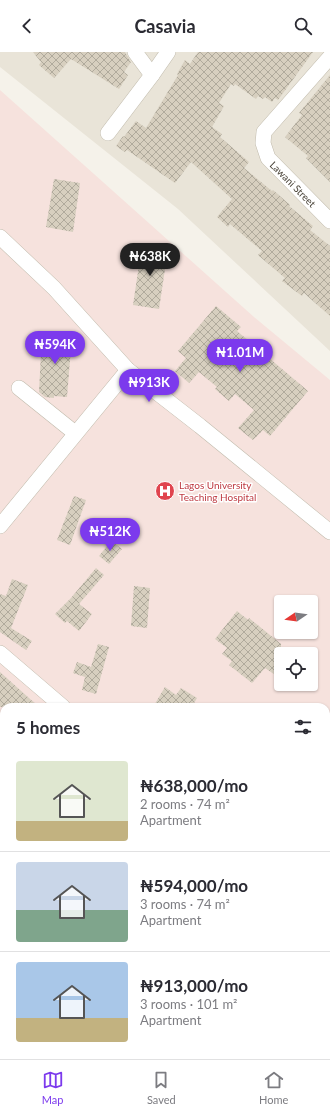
<!DOCTYPE html>
<meta charset="utf-8">
<style>
body{margin:0;font-family:Lato,sans-serif;background:#f7f7f7;color:#2b2b33;height:100vh;display:flex;flex-direction:column;font-size:15px;white-space:nowrap}
*{box-sizing:border-box;margin:0}
p{font-size:13px;color:#7c7c81}
.icon{flex:none;width:22px;height:22px;fill:none;stroke:currentColor;stroke-width:2;stroke-linecap:round;stroke-linejoin:round}
.map{position:relative;flex:1;overflow:hidden}
.drawer{position:absolute;left:0px;top:651px;width:330px;height:356px;display:flex;flex-direction:column;background:#fff;border-radius:12px 12px 0 0;box-shadow:0 1px 3px #0004}
.drawer>*{flex:none}
.needle{width:26px;rotate:257deg}
.controls{position:absolute;left:274px;top:543px;display:grid;gap:8px}
.controls a{display:grid;place-items:center;width:44px;height:44px;border-radius:4px;background:#fff;box-shadow:0 1px 3px #0004;font-size:20px}
.price{position:absolute;translate:-50% -34px;padding:0 9px;border-radius:14px;background:#7c3aed;color:#fff;font-size:13px;line-height:26px;filter:drop-shadow(0 1px 2px #0008)}
.price::after{content:'';position:absolute;left:50%;top:24px;width:12px;height:9px;margin-left:-6px;background:inherit;clip-path:polygon(0 0,100% 0,50% 100%)}
.price.selected{background:#222;color:#fff}
ul{padding:0;list-style:none}
li{display:flex;align-items:center;gap:12px;height:100px;padding:0 16px}
li+li{border-top:1px solid #e1e1e2}
li span{display:grid;place-items:center;flex:none;width:112px;height:80px;border-radius:4px;color:#555}
li>.icon{margin-inline-start:auto}
span .icon{width:48px;height:48px;fill:#fffc;stroke-width:1}
li b{font-size:17px}
h2{display:flex;justify-content:space-between;align-items:center;height:48px;padding:0 16px;font-size:17px}
header{display:flex;justify-content:space-between;align-items:center;height:52px;padding:0 16px;background:#fff;font-size:18px;font-weight:700}
.tab-bar{display:flex;justify-content:space-around;align-items:center;height:56px;border-top:1px solid #e1e1e2;background:#fff;font-size:11px;color:#7c7c81}
.tab-bar a{display:grid;justify-items:center;gap:2px}
.tab-bar .selected{color:#7c3aed}
.map>svg:first-child{display:block}
.residential{fill:#e9e4d8}
.medical{fill:#f6e2dd;fill-rule:evenodd}
.building{fill:url(#building-cross-hatch)}
.lines{fill:none;stroke-linecap:round;stroke-linejoin:round}
.minor-casing{stroke:#c1bbac;stroke-width:16}
.minor{stroke:#fff;stroke-width:15}
.labels{text-anchor:middle;stroke-width:3;stroke-linejoin:round;paint-order:stroke}
.street-label{font-size:10px;fill:#494338;stroke:#fff}
.health-label{font-size:10px;fill:#be3a42;stroke:#fff;text-anchor:start}
</style>
<header><svg class="icon" aria-label="back" viewBox="0 0 24 24"><path d="M15 5l-7 7 7 7"/></svg>Casavia<svg class="icon" aria-label="search" viewBox="0 0 24 24"><circle cx="10" cy="10" r="6"/><path d="M15 15l6 6"/></svg></header>
<div class="map">
<svg width="330" height="1007" viewBox="0 0 330 1007">
<defs>
<pattern id="building-cross-hatch" width="8" height="8" patternUnits="userSpaceOnUse"><rect width="8" height="8" fill="#d7cfbf"/><path d="M0 0l8 8M0 8l8-8" fill="none" stroke="#b0aa9c"/></pattern>
</defs>
<rect width="100%" height="100%" fill="#f5f2ea"/>
<path class="residential" d="M0,0H330V299L178,157L0,15Z"/>
<path class="medical" d="M0,38L254,265L330,328V1007H0ZM281,550H311V580H281ZM281,602H311V632H281ZM4,655H326V1003H4Z"/>
<g class="building">
<path d="M33,0H125L131,10L124,20L128,23L119,37L71,7L54,26L39,13L41,10Z"/>
<path d="M198,0H313L278,48L275,46L272,50L265,45L263,47L258,44L256,47L235,32L234,34L231,32L219,51L224,54L212,75L222,82L220,85L249,110L244,116L272,139L273,138L290,153L289,154L313,174L310,178L330,194V264L304,241L302,244L282,229L285,226L258,203L262,199L230,172L228,175L217,165L232,147L191,110L175,131L127,98L125,100L116,94L123,84L124,85L136,69L146,76L178,23L177,22L185,8L190,12Z"/>
<path d="M330,23V130L306,106L308,104L285,85L302,63L299,61Z"/>
<path d="M54,127L80,131L73,180L46,175Z"/>
<path d="M142,193L168,197L159,257L133,253Z"/>
<path d="M216,254L241,275L237,279L308,339L270,384L263,378L253,388L238,376L254,358L235,342L229,349L215,337L217,335L199,320L189,331L175,319L186,306L178,299Z"/>
<path d="M42,281L72,284L67,345L54,344V346L45,345L39,340Z"/>
<path d="M74,444L86,448L70,493L57,488Z"/>
<path d="M111,489L122,497L109,512L99,504Z"/>
<path d="M96,516L104,523L79,552L92,562L79,579L67,569L65,571L55,562L71,546Z"/>
<path d="M12,527L28,533L11,576L32,589L26,598L0,580V542L6,544Z"/>
<path d="M134,534L150,536L147,576L131,574Z"/>
<path d="M237,559L248,568L249,566L281,592V627L265,616L252,631L229,613L232,609L222,602L227,596L215,587Z"/>
<path d="M98,592L109,595L96,642L82,638L85,625L73,621L77,610L91,615Z"/>
<path d="M0,620L39,655H0Z"/>
<path d="M165,635L176,643L181,636L197,646L193,653L196,655H153Z"/>
</g>
<g class="lines">
<defs>
<g id="minor">
<path d="M135,0L152,23"/>
<path d="M330,5L264,80L263,91L268,106L330,169"/>
<path d="M108,81L152,23L168,0"/>
<path d="M0,185L54,236L128,318L200,374L330,480"/>
<path d="M19,336L75,381"/>
<path d="M0,474L128,318"/>
<path d="M0,601L63,655"/>
<path d="M326,749L330,750"/>
<path d="M0,803L4,800"/>
<path d="M95,1007L96,1003"/>
</g>
</defs>
<use href="#minor" class="minor-casing"/>
<use href="#minor" class="minor"/>
</g>
<defs>
<symbol id="hospital-disc" viewBox="-11 -11 22 22"><circle r="9.5" fill="#e0444e" stroke="#fff"/><path d="M-5-5h3v3.5h4V-5h3V5h-3V1.5h-4V5h-3Z" fill="#fff"/></symbol>
</defs>
<g fill-rule="evenodd">
<use href="#hospital-disc" x="154" y="428" width="22" height="22"/>
</g>
<g class="labels">
<g class="street-label">
<text transform="translate(293 132) rotate(45)" y="4">Lawani Street</text>
</g>
<g class="health-label">
<text x="179" y="437">Lagos University<tspan x="179" dy="12">Teaching Hospital</tspan></text>
</g>
</g>
</svg>
<div class="controls">
<a><svg class="needle" viewBox="-14 -14 28 28"><path d="M0-13l5 13h-10z" fill="#e53935"/><path d="M0 13l5-13h-10z" fill="#7c7c81"/></svg></a>
<a><svg class="icon" aria-label="locate" viewBox="0 0 24 24"><circle cx="12" cy="12" r="6"/><path d="M12 2v4M12 18v4M2 12h4M18 12h4"/></svg></a>
</div>
<b class="price selected" style="left:150px;top:225px">₦638K</b>
<b class="price" style="left:55px;top:313px">₦594K</b>
<b class="price" style="left:240px;top:321px">₦1.01M</b>
<b class="price" style="left:149px;top:351px">₦913K</b>
<b class="price" style="left:110px;top:500px">₦512K</b>
<section class="drawer">
<h2>5 homes<svg class="icon" aria-label="filters" viewBox="0 0 24 24"><path d="M4 7h16M4 17h16"/><circle cx="9" cy="7" r="2"/><circle cx="15" cy="17" r="2"/></svg></h2>
<ul>
<li><span style="background:linear-gradient(#dfe7d0 75%,#c2b280 0)"><svg class="icon" aria-label="home" viewBox="0 0 24 24"><path d="M3 11l9-7 9 7M6 9v11h12V9"/></svg></span><div><b>₦638,000/mo</b><p>2 rooms · 74 m²</p><p>Apartment</p></div></li>
<li><span style="background:linear-gradient(#c9d6e8 60%,#7fa58c 0)"><svg class="icon" aria-label="home" viewBox="0 0 24 24"><path d="M3 11l9-7 9 7M6 9v11h12V9"/></svg></span><div><b>₦594,000/mo</b><p>3 rooms · 74 m²</p><p>Apartment</p></div></li>
<li><span style="background:linear-gradient(#a9c7e8 70%,#c2b280 0)"><svg class="icon" aria-label="home" viewBox="0 0 24 24"><path d="M3 11l9-7 9 7M6 9v11h12V9"/></svg></span><div><b>₦913,000/mo</b><p>3 rooms · 101 m²</p><p>Apartment</p></div></li>
</ul>
</section>
</div>
<nav class="tab-bar">
<a class="selected"><svg class="icon" aria-label="map" viewBox="0 0 24 24"><path d="M3 6l6-2 6 2 6-2v14l-6 2-6-2-6 2zM9 4v14M15 6v14"/></svg>Map</a>
<a><svg class="icon" aria-label="saved" viewBox="0 0 24 24"><path d="M7 4h10v16l-5-4-5 4z"/></svg>Saved</a>
<a><svg class="icon" aria-label="home" viewBox="0 0 24 24"><path d="M3 11l9-7 9 7M6 9v11h12V9"/></svg>Home</a>
</nav>
